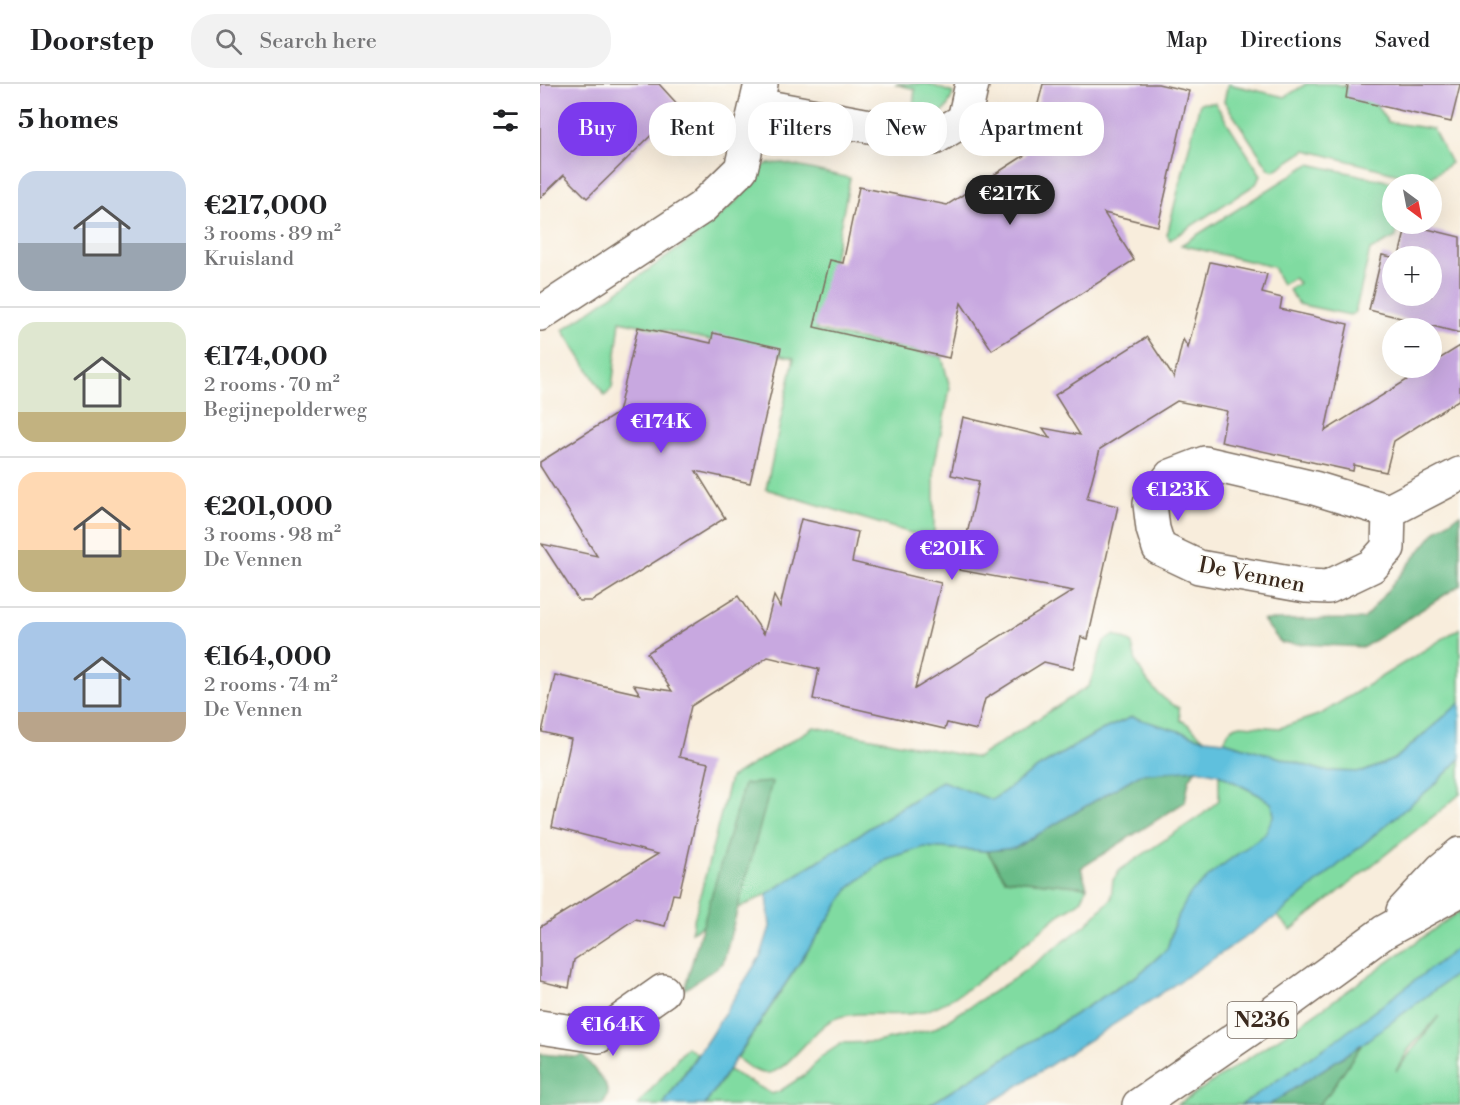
<!DOCTYPE html>
<meta charset="utf-8">
<style>
body{margin:0;font-family:"Libre Bodoni",serif;background:#f2f2f2;color:#202124;height:100vh;display:flex;flex-direction:column;font-size:22px;white-space:nowrap}
*{box-sizing:border-box;margin:0}
p{font-size:20px;color:#757577}
.icon{flex:none;width:33px;height:33px;fill:none;stroke:currentColor;stroke-width:2;stroke-linecap:round;stroke-linejoin:round}
.map{position:relative;flex:1;overflow:hidden}
.details{display:flex;flex-direction:column;background:#fff;width:540px}
.details>*{flex:none}
.guide{position:absolute;left:18px;top:18px;width:570px;height:54px;display:flex;gap:12px}
.needle{width:39px;rotate:148deg}
.controls{position:absolute;left:842px;top:90px;display:grid;gap:12px}
.controls a{display:grid;place-items:center;width:60px;height:60px;border-radius:50%;background:#fff;box-shadow:0 6px 24px #0002;font-size:30px}
.price{position:absolute;translate:-50% -51px;padding:0 14px;border-radius:21px;background:#7c3aed;color:#fff;font-size:20px;line-height:39px;filter:drop-shadow(0 2px 3px #0008)}
.price::after{content:'';position:absolute;left:50%;top:36px;width:18px;height:14px;margin-left:-9px;background:inherit;clip-path:polygon(0 0,100% 0,50% 100%)}
.price.selected{background:#222;color:#fff}
ul{padding:0;list-style:none}
li{display:flex;align-items:center;gap:18px;height:150px;padding:0 18px}
li+li{border-top:2px solid #e0e0e0}
li span{display:grid;place-items:center;flex:none;width:168px;height:120px;border-radius:18px;color:#555}
li>.icon{margin-inline-start:auto}
span .icon{width:72px;height:72px;fill:#fffc;stroke-width:1}
li b{font-size:26px}
h2{display:flex;justify-content:space-between;align-items:center;height:72px;padding:0 18px;font-size:26px}
.pill{padding:0 21px;border-radius:24px;background:#fff;box-shadow:0 6px 24px #0002;font-size:21px;line-height:54px}
.pill.selected{background:#7c3aed;color:#fff}
header{display:flex;align-items:center;gap:36px;box-sizing:border-box;height:84px;padding:0 30px;background:#fff;border-bottom:2px solid #e0e0e0}
header strong{font-size:28px}
nav{display:flex;gap:33px;margin-inline-start:auto;font-size:21px}
.search{width:420px;height:54px;background:#f2f2f2;display:flex;align-items:center;gap:15px;box-sizing:border-box;padding:0 21px;border-radius:24px;color:#757577;font-size:22px}
main{display:flex;flex:1;min-height:0}
.map>svg:first-child{display:block}
.green{fill:#80dba1;stroke:#5e8260;stroke-width:1.5;fill-rule:evenodd}
.forest{fill:#68bb87;stroke:#527252;stroke-width:1.5}
.water{fill:#5ec0dd;stroke:#4c757e;stroke-width:1.5}
.building{fill:#c8a8e0}
.lines{fill:none;stroke-linecap:round;stroke-linejoin:round}
.minor-casing{stroke:#7d6e60;stroke-width:36}
.primary-casing{stroke:#7d6e60;stroke-width:36}
.minor{stroke:#fff;stroke-width:33}
.primary{stroke:#fff;stroke-width:33}
.labels{text-anchor:middle;stroke-width:4.5;stroke-linejoin:round;paint-order:stroke}
.shield{fill:#fdfcf7;stroke:#75695f;stroke-width:1.5}
.shield-label{font-size:21px;font-weight:bold;fill:#3b2a1e}
.street-label{font-size:22px;fill:#3b2a1e;stroke:#fdfcf7}
</style>
<header>
<strong>Doorstep</strong>
<div class="search"><svg class="icon" aria-label="search" viewBox="0 0 24 24"><circle cx="10" cy="10" r="6"/><path d="M15 15l6 6"/></svg>Search here</div>
<nav><a>Map</a><a>Directions</a><a>Saved</a></nav>
</header>
<main>
<section class="details">
<h2>5 homes<svg class="icon" aria-label="filters" viewBox="0 0 24 24"><path d="M4 7h16M4 17h16"/><circle cx="9" cy="7" r="2"/><circle cx="15" cy="17" r="2"/></svg></h2>
<ul>
<li><span style="background:linear-gradient(#c9d6e8 60%,#9aa5b1 0)"><svg class="icon" aria-label="home" viewBox="0 0 24 24"><path d="M3 11l9-7 9 7M6 9v11h12V9"/></svg></span><div><b>€217,000</b><p>3 rooms · 89 m²</p><p>Kruisland</p></div></li>
<li><span style="background:linear-gradient(#dfe7d0 75%,#c2b280 0)"><svg class="icon" aria-label="home" viewBox="0 0 24 24"><path d="M3 11l9-7 9 7M6 9v11h12V9"/></svg></span><div><b>€174,000</b><p>2 rooms · 70 m²</p><p>Begijnepolderweg</p></div></li>
<li><span style="background:linear-gradient(#ffd9b3 65%,#c2b280 0)"><svg class="icon" aria-label="home" viewBox="0 0 24 24"><path d="M3 11l9-7 9 7M6 9v11h12V9"/></svg></span><div><b>€201,000</b><p>3 rooms · 98 m²</p><p>De Vennen</p></div></li>
<li><span style="background:linear-gradient(#a9c7e8 75%,#b9a48a 0)"><svg class="icon" aria-label="home" viewBox="0 0 24 24"><path d="M3 11l9-7 9 7M6 9v11h12V9"/></svg></span><div><b>€164,000</b><p>2 rooms · 74 m²</p><p>De Vennen</p></div></li>
</ul>
</section>
<div class="map">
<svg width="920" height="1021" viewBox="0 0 920 1021">
<rect width="100%" height="100%" fill="#fdfcf7"/>
<filter id="ink" filterUnits="userSpaceOnUse"><feTurbulence type="fractalNoise" baseFrequency=".0167" numOctaves="2"/><feDisplacementMap in="SourceGraphic" scale="12" xChannelSelector="R" yChannelSelector="G"/><feConvolveMatrix kernelMatrix="1 2 1 2 8 2 1 2 1" color-interpolation-filters="sRGB"/></filter>
<filter id="wash" filterUnits="userSpaceOnUse"><feTurbulence type="fractalNoise" baseFrequency=".008" numOctaves="4" result="noise"/><feDisplacementMap in="SourceGraphic" scale="24" xChannelSelector="R" yChannelSelector="G"/><feGaussianBlur stdDeviation="1.35" result="paint"/><feColorMatrix in="noise" values="0 0 0 0 0 0 0 0 0 0 0 0 0 0 0 0 0 1.4 0 .05"/><feComposite in="paint" operator="in"/></filter>
<g filter="url(#wash)">
<rect width="100%" height="100%" fill="#f8eddc"/>
<g class="green">
<path d="M355,0H389L413,9C406,33 395,36 372,33L375,5Z"/>
<path d="M688,0L745,13L766,0H795L826,7L848,38L893,45L911,79L886,97L766,66L734,87L729,85L684,17Z"/>
<path d="M660,19H675L721,91L716,100L630,156L627,151Z"/>
<path d="M243,79L310,94L292,184L276,246L402,273L410,304L394,383V456L226,405L254,274L80,237L72,304L65,312L23,246L155,153L200,114L218,87L227,80Z"/>
<path d="M769,80L860,100H852V140H858L856,153L830,166L815,229L810,231L758,220L749,206L759,199L754,194L742,201L733,183L641,161Z"/>
<path d="M920,544V619L855,675L823,688L784,687L684,657L689,647L694,643L701,641L740,644L781,630Z"/>
<path d="M574,551L591,558C594,564 594,571 596,577C605,597 619,614 639,624L640,636C651,640 655,648 665,655L592,633L562,646L499,683L452,716L402,697L227,810L151,848L190,694L274,643L437,674L549,602L564,557Z"/>
<path d="M920,675V710L905,723L751,846L737,832L894,701Z"/>
<path d="M679,690L719,711L732,720L734,731L725,750L677,785L636,836L627,865L598,891L389,1021H165L189,986L232,1010L240,1007L266,990L281,973L302,959L337,958L394,945L472,896L547,840L571,815L573,796L580,786L663,730L679,716Z"/>
<path d="M384,763L447,767L465,795L547,803C545,807 544,813 541,816C536,822 526,826 519,831C483,859 423,918 381,928C353,935 322,924 294,935C272,944 246,993 224,989C214,988 205,980 197,974L309,804L346,775Z"/>
<path d="M920,827V1021H778L789,1009L820,962L729,1021H637L759,941ZM899,932L856,987L869,965Z"/>
<path d="M147,963L157,970L123,1021H98Z"/>
</g>
<g class="forest">
<path d="M920,430V501L824,563L741,559L723,536L824,535L896,447Z"/>
<path d="M656,685L649,696L645,718L541,784L547,803L465,795L447,767L475,764L600,690Z"/>
<path d="M232,698L183,879L144,906L204,700Z"/>
<path d="M822,960L789,1009L778,1021H729Z"/>
<path d="M0,970L36,973L43,971L65,999L68,1010L63,1020L0,1021Z"/>
</g>
<g class="water">
<path d="M920,619V675L894,701L737,832L607,919L448,1021H389L598,891L627,865L636,836L650,810L677,785L725,750L734,731L732,720L719,711L679,690L656,685L600,690L475,764L447,767L384,763L346,775L309,804L165,1021H123L169,954L221,871L230,843L227,810L402,697L452,716L499,683L562,646L592,633L665,655L684,657L784,687L823,688L855,675Z"/>
<path d="M920,862V887L822,960L729,1021H701L803,951Z"/>
</g>
<g id="blocks">
<g class="building">
<path d="M0,0H119L140,23L47,114L24,91L0,114Z"/>
<path d="M503,0H618L649,7L618,142L564,129L594,176L452,266L421,219L409,274L274,243L290,176L303,179L319,103L407,121L485,71Z"/>
<path d="M808,0H920V2L911,38L806,14Z"/>
<path d="M867,140L920,153V249L829,226L842,171L852,173V212H891V172H859Z"/>
<path d="M670,178L727,190L722,209L742,214L740,225L808,240L785,347L886,284H891V280L920,262V315L854,357L846,388L814,381L813,387L681,358L687,327L637,317L560,365L547,415L578,422L548,555L541,553L533,585L504,578L445,615L437,646L407,639L405,645L273,615L279,585L228,573L207,587L151,622L139,673L169,679L139,811L133,810L125,842L95,835L34,876L29,904L0,897V843L118,770L12,743L31,655L2,648L15,591L100,610L94,601L132,607L107,569L198,512L224,550L234,512L240,523L261,435L318,448L312,478L401,499L375,605L533,507L419,486L439,397L411,391L423,333L510,354L503,344L540,351L515,311L607,253L634,294L643,255L648,264Z"/>
<path d="M98,243L171,259L173,249L241,264L210,399L156,387L185,434L52,517H39L2,460L57,472L0,382V378L78,329Z"/>
</g>
</g>
</g>
<g filter="url(#ink)">
<use href="#blocks" fill-opacity="0" stroke="#7d6e60" stroke-width="1.5"/>
<g class="lines">
<defs>
<g id="minor">
<path d="M217,21L394,54L424,36L432,0"/>
<path d="M0,230L161,124L201,85L221,0"/>
<path d="M849,427L848,464L832,482L788,503L766,502L659,483L619,464L613,445L610,420L631,392L665,379L774,404L849,427L920,390"/>
<path d="M0,943L59,952L123,907"/>
</g>
<g id="primary">
<path d="M863,827L902,785L920,770"/>
<path d="M599,1021L726,934L844,848L920,806"/>
</g>
</defs>
<use href="#minor" class="minor-casing"/>
<use href="#primary" class="primary-casing"/>
<use href="#minor" class="minor"/>
<use href="#primary" class="primary"/>
</g>
</g>
<g class="labels">
<rect class="shield" x="687.5" y="918" width="69" height="36" rx="4.5"/>
<g class="shield-label">
<text x="722" y="943">N236</text>
</g>
<g class="street-label">
<text transform="translate(712 490) rotate(11)" y="8">De Vennen</text>
</g>
</g>
</svg>
<div class="controls">
<a><svg class="needle" viewBox="-14 -14 28 28"><path d="M0-13l5 13h-10z" fill="#e53935"/><path d="M0 13l5-13h-10z" fill="#757577"/></svg></a>
<a>+</a>
<a>−</a>
</div>
<b class="price selected" style="left:470px;top:142px">€217K</b>
<b class="price" style="left:121px;top:370px">€174K</b>
<b class="price" style="left:638px;top:438px">€123K</b>
<b class="price" style="left:412px;top:497px">€201K</b>
<b class="price" style="left:73px;top:973px">€164K</b>
<div class="guide">
<a class="pill selected">Buy</a>
<a class="pill">Rent</a>
<a class="pill">Filters</a>
<a class="pill">New</a>
<a class="pill">Apartment</a>
</div>
</div>
</main>
